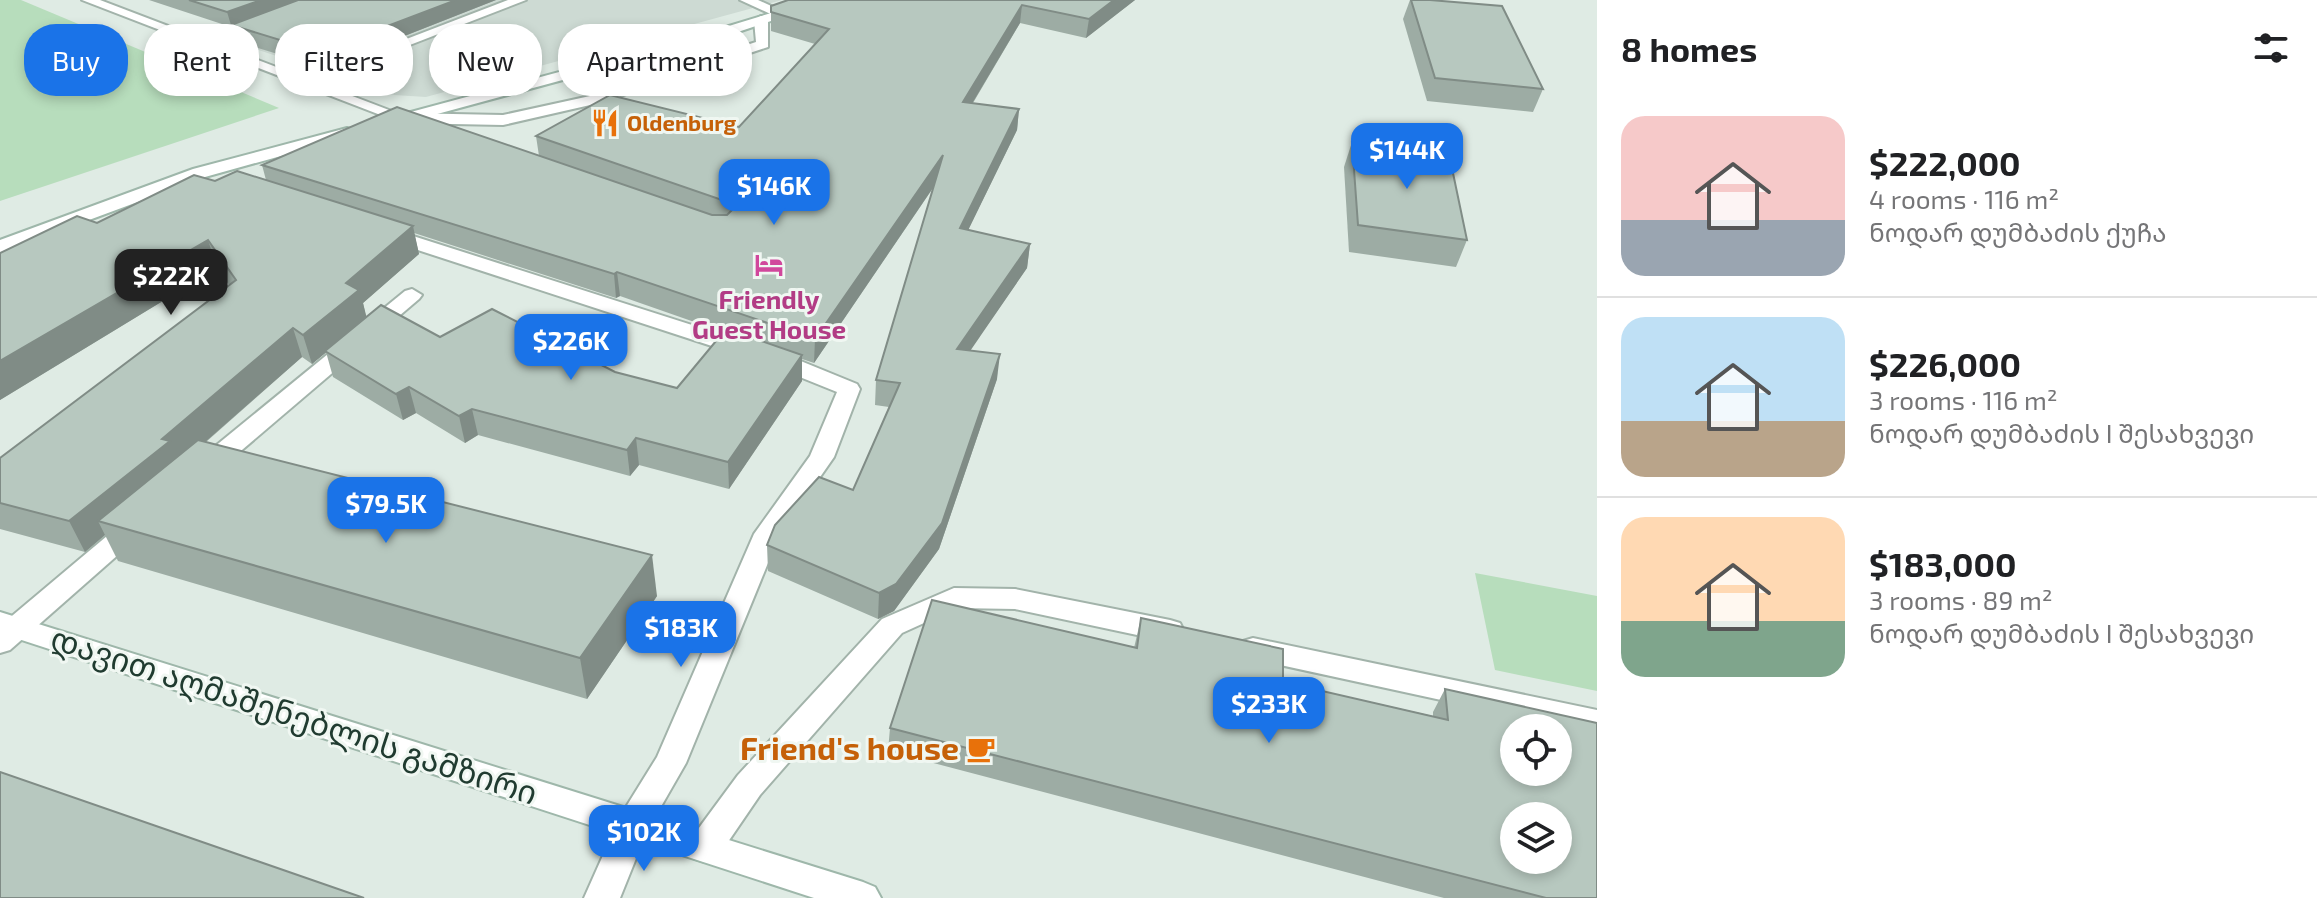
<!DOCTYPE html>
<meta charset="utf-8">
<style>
body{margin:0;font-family:"Exo 2","Noto Sans Georgian",sans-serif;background:#f2f2f2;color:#202124;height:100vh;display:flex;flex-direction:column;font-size:30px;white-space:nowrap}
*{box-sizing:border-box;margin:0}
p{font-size:26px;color:#757577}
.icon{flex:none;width:44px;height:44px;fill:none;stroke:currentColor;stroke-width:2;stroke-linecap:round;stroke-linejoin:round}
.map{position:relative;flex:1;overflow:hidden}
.details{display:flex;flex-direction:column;background:#fff;width:720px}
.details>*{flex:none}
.top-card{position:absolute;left:24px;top:24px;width:760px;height:72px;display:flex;gap:16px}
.tools{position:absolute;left:1500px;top:714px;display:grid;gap:16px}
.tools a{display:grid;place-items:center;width:72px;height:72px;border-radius:50%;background:#fff;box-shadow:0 4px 12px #0003;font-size:40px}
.price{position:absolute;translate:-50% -68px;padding:0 18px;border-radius:16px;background:#1a73e8;color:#fff;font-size:26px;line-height:52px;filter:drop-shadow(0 2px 4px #0008)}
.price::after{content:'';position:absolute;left:50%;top:48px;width:24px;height:18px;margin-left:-12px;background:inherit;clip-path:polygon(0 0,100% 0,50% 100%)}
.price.current{background:#222;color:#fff}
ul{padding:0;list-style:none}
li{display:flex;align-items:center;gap:24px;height:200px;padding:0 24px}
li+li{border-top:2px solid #e0e0e0}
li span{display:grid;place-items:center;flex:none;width:224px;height:160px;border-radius:24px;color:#555}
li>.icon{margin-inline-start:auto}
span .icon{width:96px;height:96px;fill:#fffc;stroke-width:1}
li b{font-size:34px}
h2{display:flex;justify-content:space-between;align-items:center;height:96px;padding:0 24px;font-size:34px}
.chip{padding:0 28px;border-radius:32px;background:#fff;box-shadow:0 4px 12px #0003;font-size:28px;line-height:72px}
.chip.current{background:#1a73e8;color:#fff}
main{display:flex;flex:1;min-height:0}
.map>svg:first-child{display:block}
.built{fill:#cddad3}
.green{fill:#b7ddbc}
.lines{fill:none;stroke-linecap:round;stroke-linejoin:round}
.lane-casing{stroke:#a2b3aa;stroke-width:4}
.street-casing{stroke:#a2b3aa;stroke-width:4}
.secondary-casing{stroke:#9eb7aa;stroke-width:4}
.lane{fill:#fff;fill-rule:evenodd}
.street{fill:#fff;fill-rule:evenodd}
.secondary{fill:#fff;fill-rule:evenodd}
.wall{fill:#9daca4;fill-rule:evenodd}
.shaded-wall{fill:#808c86}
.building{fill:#b7c8bf;stroke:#808c86;stroke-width:2;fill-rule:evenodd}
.labels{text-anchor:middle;stroke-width:6;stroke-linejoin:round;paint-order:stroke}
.far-food-label{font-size:22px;font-weight:bold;fill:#c56008;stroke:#f0f7f2;text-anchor:start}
.hotel-label{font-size:26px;font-weight:bold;fill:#b23c85;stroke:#f0f7f2}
.near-street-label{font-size:32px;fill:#203b30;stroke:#f0f7f2}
.near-food-label{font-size:32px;font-weight:bold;fill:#c56008;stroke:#f0f7f2;text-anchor:end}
</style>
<main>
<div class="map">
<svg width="1597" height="898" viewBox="0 0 1597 898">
<rect width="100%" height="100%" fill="#dfebe4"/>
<path class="built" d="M344,0H782L426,97L394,95L231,41Z"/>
<g class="green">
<path d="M0,0H21L279,108L0,201Z"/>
<path d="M1475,573L1597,596V691L1495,670Z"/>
</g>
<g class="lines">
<defs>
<g id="lane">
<path d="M313,0H331L210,46L198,43Z"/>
<path d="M508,0H526L309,84H299L297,81Z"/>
<path d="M740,0H758L789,14L777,17Z"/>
<path d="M761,16L768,20V47L599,103L503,125L402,123L394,118L402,113L503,115L590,96L756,42L754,20Z"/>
<path d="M412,289L422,295L419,299L215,473H197L194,467L197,461L405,291Z"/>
<path d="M135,517L144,520L148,526L144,532L10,650L0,653V626L126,520Z"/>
<path d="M954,588L1015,589L1170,620L1180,623L1184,631L1180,639L1170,642L1015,609L957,608L902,633L760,795L717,858L705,862L693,858L688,847L693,836L738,775L882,619Z"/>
<path d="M1253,638L1597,710V734L1243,657L1239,649L1243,641Z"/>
</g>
<g id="street">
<path d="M82,0H100L410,118L402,123L396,121Z"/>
<path d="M388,228L786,355L857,384L860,389L834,457L779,536L686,763L647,831L620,898H584L621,815L657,757L754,534L810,456L837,392L770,365L381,238L379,234L381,230Z"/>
</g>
<g id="secondary">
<path d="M814,0H834L729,35L393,126L387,128L379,123L381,120L719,29Z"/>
<path d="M347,128L353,130V136L205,177L0,253V240L193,169Z"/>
<path d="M0,612L863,882L875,887L881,898H814L0,633Z"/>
</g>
</defs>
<use href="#lane" class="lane-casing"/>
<use href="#street" class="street-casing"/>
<use href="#secondary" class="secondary-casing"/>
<use href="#lane" class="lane"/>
<use href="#street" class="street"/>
<use href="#secondary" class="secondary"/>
</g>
<g class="wall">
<path d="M149,0H496L323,68L235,41L231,27Z"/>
<path d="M788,0H1135L1086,38L1020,23L973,103L1019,109L1017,130L968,230L1030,244L1027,268L970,350L997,379L939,549L894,611L878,619L768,571L767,545L853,490L889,407L875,405L876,380L933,188L814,363L802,359V381L729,489L639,465L630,476L478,435L465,443L416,413L403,420L333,377L326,352L312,364L302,357L206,442L657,596L587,699L118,561L105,535L85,552L0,529V458L229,285L217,268L0,400V253L97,223L215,181L266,180L262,165L539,156L536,136L739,127L815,44L771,31V6ZM414,233L616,298L620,296L723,332L677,388L615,372L440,337L366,317L363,303L419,254Z"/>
<path d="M1410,0H1430L1543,89L1533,112L1427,101L1403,19Z"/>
<path d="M1352,142L1467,240L1456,267L1349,252L1344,167Z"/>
<path d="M1141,618L1283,682L1433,716V712L1445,689L1597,898H1444L888,751L890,728L1134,648Z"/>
</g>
<g class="shaded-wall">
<path d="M261,0H304L231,25L227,12Z"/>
<path d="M456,0H496L323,68L319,52Z"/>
<path d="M1114,0H1135L1086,38L1089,19Z"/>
<path d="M1022,5L1020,23L961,122L963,102Z"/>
<path d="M1019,109L1017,130L958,251L960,228Z"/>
<path d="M943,155L941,176L814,363L815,339Z"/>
<path d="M413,226L419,254L363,303L367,319L312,364L303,335L346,283Z"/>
<path d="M208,240L217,268L0,400V361Z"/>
<path d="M1030,244L1027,268L955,373L957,349Z"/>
<path d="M617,272L620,296L616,298L614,274Z"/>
<path d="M293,328L302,357L180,464L98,521L105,535L85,552L69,521L162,439Z"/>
<path d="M1000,354L997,379L939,549L894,611L878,619L879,593Z"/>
<path d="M802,355V381L729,489L728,462Z"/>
<path d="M409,387L416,413L403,420L396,394Z"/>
<path d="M472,409L478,435L465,443L459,416Z"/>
<path d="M636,438L639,465L630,476L627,450Z"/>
<path d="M652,555L657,596L587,699L580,658Z"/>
</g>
<g class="building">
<path d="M189,0H261L227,12Z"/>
<path d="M298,0H456L319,52L231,25Z"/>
<path d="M788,0H1114L1089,19L1022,5L963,102L1019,109L960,228L1030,244L957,349L1000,354L942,523L896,584L879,593L767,545L775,525L819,477L853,490L900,383L876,380L943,155L815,339L617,272L614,274L262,165L397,107L712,215H727L732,210L728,202L536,136L610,95L739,127L829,29L771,12V6Z"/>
<path d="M1411,0H1430L1502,6L1543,89L1435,78Z"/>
<path d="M1352,142L1449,154L1467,240L1358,225Z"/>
<path d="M237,171L413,226L346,283L359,290L303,335L293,328L162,439L170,441L69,521L0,503V458L236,280L208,240L0,361V253L77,216L97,223L194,175L215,181Z"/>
<path d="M381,305L440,337L492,309L615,372L677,388L726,329L802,355L728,462L636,438L627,450L472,409L459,416L409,387L396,394L325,351Z"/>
<path d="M198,440L652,555L580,658L98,521Z"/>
<path d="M932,600L1137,648L1141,618L1283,649V682L1448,720L1445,689L1597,723V898H1546L890,728ZM1514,728H1558V772H1514ZM1514,816H1558V860H1514Z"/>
<path d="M0,772L364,898H0Z"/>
</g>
<defs>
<symbol id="restaurant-bare" viewBox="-9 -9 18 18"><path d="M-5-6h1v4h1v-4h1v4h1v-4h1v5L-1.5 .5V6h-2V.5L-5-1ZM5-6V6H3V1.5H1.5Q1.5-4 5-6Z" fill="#e8710a" stroke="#f0f7f2" stroke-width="2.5" paint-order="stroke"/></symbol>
<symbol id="hotel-bare" viewBox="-9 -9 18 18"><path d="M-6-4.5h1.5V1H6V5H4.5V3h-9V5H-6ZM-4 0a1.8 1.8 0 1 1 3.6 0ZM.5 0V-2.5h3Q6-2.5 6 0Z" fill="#d1479c" stroke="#f0f7f2" stroke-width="2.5" paint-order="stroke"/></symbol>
<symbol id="cafe-bare" viewBox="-9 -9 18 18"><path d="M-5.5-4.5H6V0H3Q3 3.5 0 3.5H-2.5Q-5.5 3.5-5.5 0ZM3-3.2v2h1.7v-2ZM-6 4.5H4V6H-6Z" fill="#e8710a" stroke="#f0f7f2" stroke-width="2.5" paint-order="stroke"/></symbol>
</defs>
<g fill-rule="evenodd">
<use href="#restaurant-bare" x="585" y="103" width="40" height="40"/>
<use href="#hotel-bare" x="749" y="245" width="40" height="40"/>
<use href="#cafe-bare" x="961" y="729" width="40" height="40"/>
</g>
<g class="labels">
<g class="far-food-label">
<text x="627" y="131">Oldenburg</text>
</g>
<g class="hotel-label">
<text x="769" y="309">Friendly<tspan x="769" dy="30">Guest House</tspan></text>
</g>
<g class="near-street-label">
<text transform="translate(294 716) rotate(18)" y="11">დავით აღმაშენებლის გამზირი</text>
</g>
<g class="near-food-label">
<text x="959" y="760">Friend's house</text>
</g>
</g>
</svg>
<div class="tools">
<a><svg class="icon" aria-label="locate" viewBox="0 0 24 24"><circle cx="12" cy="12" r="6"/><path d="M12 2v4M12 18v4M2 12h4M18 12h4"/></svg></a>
<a><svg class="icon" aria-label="layers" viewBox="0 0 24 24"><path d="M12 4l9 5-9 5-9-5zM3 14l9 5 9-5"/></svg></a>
</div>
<b class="price" style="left:1407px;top:191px">$144K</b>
<b class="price" style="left:774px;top:227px">$146K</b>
<b class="price current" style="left:171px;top:317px">$222K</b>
<b class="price" style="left:571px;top:382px">$226K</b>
<b class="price" style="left:386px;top:545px">$79.5K</b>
<b class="price" style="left:681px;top:669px">$183K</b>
<b class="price" style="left:1269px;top:745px">$233K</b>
<b class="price" style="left:644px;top:873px">$102K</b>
<div class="top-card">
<a class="chip current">Buy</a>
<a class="chip">Rent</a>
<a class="chip">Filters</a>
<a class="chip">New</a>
<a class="chip">Apartment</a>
</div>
</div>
<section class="details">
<h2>8 homes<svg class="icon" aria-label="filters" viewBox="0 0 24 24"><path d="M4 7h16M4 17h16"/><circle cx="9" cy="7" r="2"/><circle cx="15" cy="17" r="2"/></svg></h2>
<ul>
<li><span style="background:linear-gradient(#f6c9c9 65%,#9aa5b1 0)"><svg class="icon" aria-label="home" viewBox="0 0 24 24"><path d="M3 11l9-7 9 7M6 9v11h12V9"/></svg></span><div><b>$222,000</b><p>4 rooms · 116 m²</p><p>ნოდარ დუმბაძის ქუჩა</p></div></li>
<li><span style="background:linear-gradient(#bfe0f5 65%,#b9a48a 0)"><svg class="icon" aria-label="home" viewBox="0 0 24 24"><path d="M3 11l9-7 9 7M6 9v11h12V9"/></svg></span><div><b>$226,000</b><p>3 rooms · 116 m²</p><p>ნოდარ დუმბაძის I შესახვევი</p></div></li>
<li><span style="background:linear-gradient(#ffd9b3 65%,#7fa58c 0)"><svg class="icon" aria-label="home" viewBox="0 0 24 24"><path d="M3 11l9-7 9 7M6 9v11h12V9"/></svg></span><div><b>$183,000</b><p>3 rooms · 89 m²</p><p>ნოდარ დუმბაძის I შესახვევი</p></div></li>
</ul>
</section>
</main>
